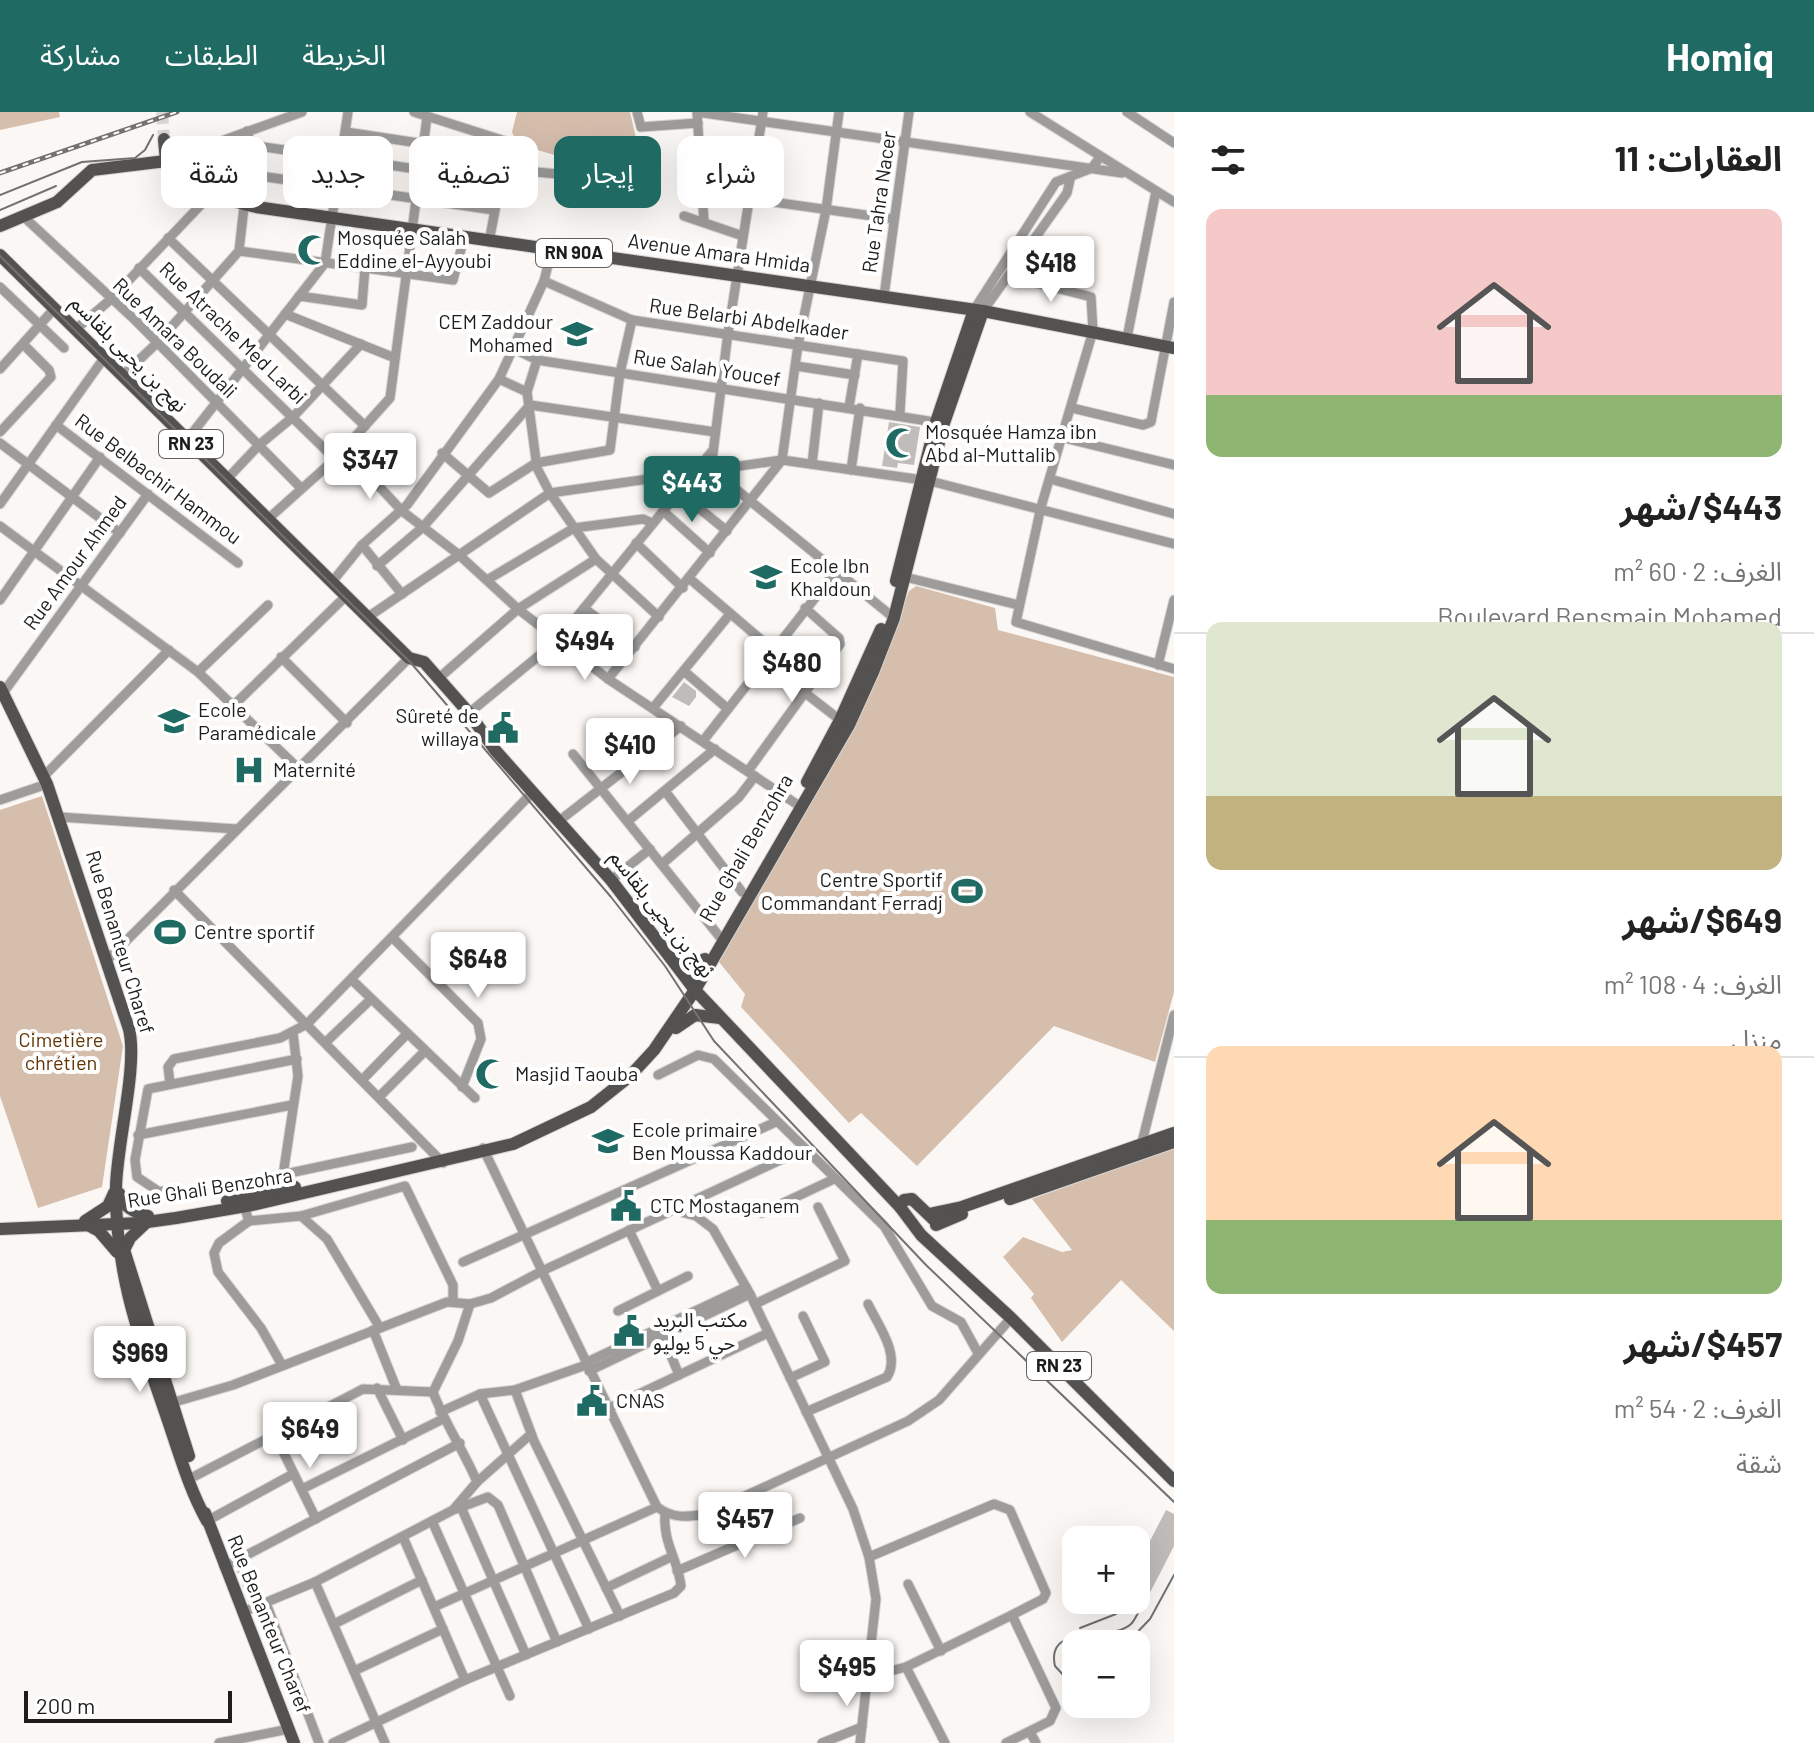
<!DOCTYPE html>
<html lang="ar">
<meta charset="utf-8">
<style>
body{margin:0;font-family:Barlow,"Noto Sans Arabic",sans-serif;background:#f6f6f6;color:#222;direction:rtl;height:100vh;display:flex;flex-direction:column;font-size:30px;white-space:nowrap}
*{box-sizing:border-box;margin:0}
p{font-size:26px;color:#767676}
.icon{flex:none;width:44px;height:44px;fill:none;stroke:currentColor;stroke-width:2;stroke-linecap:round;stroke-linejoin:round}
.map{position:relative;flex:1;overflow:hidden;direction:ltr}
.details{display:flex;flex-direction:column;background:#fff;width:640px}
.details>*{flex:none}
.banner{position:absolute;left:24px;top:24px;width:760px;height:72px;direction:rtl;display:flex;gap:16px}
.tools{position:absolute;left:1062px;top:1414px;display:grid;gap:16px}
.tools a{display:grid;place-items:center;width:88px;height:88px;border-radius:16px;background:#fff;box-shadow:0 8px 32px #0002;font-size:40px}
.scale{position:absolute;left:24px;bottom:20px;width:208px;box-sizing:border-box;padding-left:8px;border:4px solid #1e1d1c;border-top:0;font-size:22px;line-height:28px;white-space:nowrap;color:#1e1d1c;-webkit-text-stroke:6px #fff;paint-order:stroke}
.price{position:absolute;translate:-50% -68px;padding:0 18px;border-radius:8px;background:#fff;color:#222;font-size:26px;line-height:52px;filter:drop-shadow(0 2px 4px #0008)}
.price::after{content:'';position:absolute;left:50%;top:48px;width:24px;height:18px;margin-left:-12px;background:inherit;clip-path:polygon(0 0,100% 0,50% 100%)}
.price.selected{background:#1f6a63;color:#fff}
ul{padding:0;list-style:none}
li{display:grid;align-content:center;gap:16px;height:424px;padding:0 32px}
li+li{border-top:2px solid #e0e0e0}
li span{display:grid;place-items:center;height:248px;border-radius:16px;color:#555}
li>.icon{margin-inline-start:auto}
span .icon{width:144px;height:144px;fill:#fffc;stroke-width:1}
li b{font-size:34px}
h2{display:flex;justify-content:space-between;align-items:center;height:96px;padding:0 32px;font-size:34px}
.tag{padding:0 28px;border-radius:16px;background:#fff;box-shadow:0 8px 32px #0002;font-size:28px;line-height:72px}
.tag.selected{background:#1f6a63;color:#fff}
header{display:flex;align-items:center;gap:48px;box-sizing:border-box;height:112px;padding:0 40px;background:#1f6a63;color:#fff}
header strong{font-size:38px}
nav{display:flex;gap:44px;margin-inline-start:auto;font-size:28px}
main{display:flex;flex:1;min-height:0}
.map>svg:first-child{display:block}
.green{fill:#d6bead}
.building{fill:#bfbcba}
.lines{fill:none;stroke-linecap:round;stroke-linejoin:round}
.major-tunnel{stroke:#d9d6d4;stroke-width:12;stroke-dasharray:12 6;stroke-linecap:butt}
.minor-casing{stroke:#d7d4d1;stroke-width:11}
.major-casing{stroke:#d7d4d1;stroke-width:14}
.minor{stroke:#9d9c9b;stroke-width:9}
.major{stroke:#545250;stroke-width:12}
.tram{stroke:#747271;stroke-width:2}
.rail-casing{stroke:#747271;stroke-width:5}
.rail{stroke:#fff;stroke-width:2;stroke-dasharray:6;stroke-linecap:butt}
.labels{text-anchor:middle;stroke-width:8;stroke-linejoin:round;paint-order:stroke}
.shield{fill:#fff;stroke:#626160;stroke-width:2}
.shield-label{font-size:18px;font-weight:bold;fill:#1e1d1c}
.street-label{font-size:20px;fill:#1e1d1c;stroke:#fff}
.poi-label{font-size:20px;fill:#1e1d1c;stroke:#fff;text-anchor:start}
.park-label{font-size:20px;fill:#623402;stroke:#fff}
</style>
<header>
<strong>Homiq</strong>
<nav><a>الخريطة</a><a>الطبقات</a><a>مشاركة</a></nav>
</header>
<main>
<section class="details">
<h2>العقارات: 11<svg class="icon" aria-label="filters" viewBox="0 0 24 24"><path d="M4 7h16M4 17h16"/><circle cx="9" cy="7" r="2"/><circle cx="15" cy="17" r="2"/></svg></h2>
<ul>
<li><span style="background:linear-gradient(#f6c9c9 75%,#8fb573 0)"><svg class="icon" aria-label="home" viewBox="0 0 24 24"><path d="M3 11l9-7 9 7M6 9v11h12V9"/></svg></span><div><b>$443/شهر</b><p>الغرف: 2 · 60 m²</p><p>Boulevard Bensmain Mohamed</p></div></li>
<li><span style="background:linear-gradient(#dfe7d0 70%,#c2b280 0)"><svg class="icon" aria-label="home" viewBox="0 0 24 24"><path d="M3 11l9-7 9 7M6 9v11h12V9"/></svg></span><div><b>$649/شهر</b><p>الغرف: 4 · 108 m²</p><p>منزل</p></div></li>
<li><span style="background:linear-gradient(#ffd9b3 70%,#8fb573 0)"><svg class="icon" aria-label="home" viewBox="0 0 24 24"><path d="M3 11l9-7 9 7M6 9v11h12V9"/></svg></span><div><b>$457/شهر</b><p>الغرف: 2 · 54 m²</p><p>شقة</p></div></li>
</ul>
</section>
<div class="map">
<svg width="1174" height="1631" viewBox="0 0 1174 1631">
<rect width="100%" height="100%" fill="#faf7f4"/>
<g class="green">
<path d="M0,0H59L60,5L0,18Z"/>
<path d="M517,0H630L646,70L517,32L512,20Z"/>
<path d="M916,474L995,496L998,518L1174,565V880L1155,950L1054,914L917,1054L861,1001L849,1011L741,895L745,882L719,850L866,591L909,479Z"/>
<path d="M42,684L123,934L102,1075L38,1096L0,984V698Z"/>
<path d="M1174,1036V1219L1121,1168L1062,1230L1031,1186L1034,1182L1003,1145L1023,1125L1062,1140L1072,1138L1032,1087Z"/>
</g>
<g class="building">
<path d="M889,310L920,315L914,353L898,351L897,356L882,354Z"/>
<path d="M684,570L696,579V585L689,594L672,585Z"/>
<path d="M1166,1398L1174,1402V1434L1140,1500L1116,1488H1136V1456Z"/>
</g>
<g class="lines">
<path class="major-tunnel" d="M162,0L164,27"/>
<defs>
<g id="minor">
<path d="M414,0L508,30L489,130"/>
<path d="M637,0L641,15L698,11"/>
<path d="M763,0L728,221L711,357L894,506"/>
<path d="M1030,0L1174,90"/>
<path d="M1127,0L1174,31"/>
<path d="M346,20L504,44"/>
<path d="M251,33L499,69"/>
<path d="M166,49L302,0"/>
<path d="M700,52L753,60"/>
<path d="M502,57L569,63"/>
<path d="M246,62L494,98"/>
<path d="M702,80L894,107"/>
<path d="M684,104L743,124"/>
<path d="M24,105L135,208L300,375"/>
<path d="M704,110L697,0L1122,61"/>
<path d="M168,126L365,314"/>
<path d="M239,139L453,168L464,126"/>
<path d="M139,156L335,347"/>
<path d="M1010,164L1091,185L1093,219L1041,395L1016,510L1174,557"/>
<path d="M544,169L632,208L903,249L900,301"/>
<path d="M0,175L64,236"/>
<path d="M299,184L362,193L365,156"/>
<path d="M884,184L909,0"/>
<path d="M974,198L1056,70L1092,56L1100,45"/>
<path d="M983,199L1067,81L1070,68"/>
<path d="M285,202L395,246"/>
<path d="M76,217L110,188L214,79"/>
<path d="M1127,226L1156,79"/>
<path d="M512,236L537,248L941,311"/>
<path d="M796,254L855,263"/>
<path d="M0,257L54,197"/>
<path d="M122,264L157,231L239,139L251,33L247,19"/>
<path d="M499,267L527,280L537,356L550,381L596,447L659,505"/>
<path d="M527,280L537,248"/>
<path d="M849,295L858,242"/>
<path d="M1072,296L1143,313L1151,310L1174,190"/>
<path d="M56,313L238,451"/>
<path d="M0,320L51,265L49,258L24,233"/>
<path d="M1064,326L1174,353"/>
<path d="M187,328L325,151L348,0"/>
<path d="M0,331L120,421"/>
<path d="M442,341L489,381L536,351L610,338L620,261L632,208"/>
<path d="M812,352L819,291"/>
<path d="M362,356L402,399L458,442L518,497L608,567L801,695"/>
<path d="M851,358L860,296"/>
<path d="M227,367L259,333L293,305L361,232"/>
<path d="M1050,367L1174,402"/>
<path d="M679,380L727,419"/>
<path d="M0,392L104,246"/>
<path d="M663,399L710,441"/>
<path d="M268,407L335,347L390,286L427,5"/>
<path d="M0,414L198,560L300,658"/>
<path d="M636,431L683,476"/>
<path d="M362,433L402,482"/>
<path d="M377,454L423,415L530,293L715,320"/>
<path d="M905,465L1018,493"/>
<path d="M690,467L772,537"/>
<path d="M487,468L574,416L643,407L652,411"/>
<path d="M332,470L362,433L407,393L499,267L544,169L552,137"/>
<path d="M0,488L100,345"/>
<path d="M584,496L635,535"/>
<path d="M368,505L550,381L782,348L930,369L1174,432"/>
<path d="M281,545L347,611"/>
<path d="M764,549L840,608"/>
<path d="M1158,553L1174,488"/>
<path d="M198,560L268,493"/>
<path d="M685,560L728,597"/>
<path d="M439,566L518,497L596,447"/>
<path d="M608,567L782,348L798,233L826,98L839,0"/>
<path d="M3,581L148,382"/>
<path d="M234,593L346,484"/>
<path d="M653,596L730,502"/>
<path d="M469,601L558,528L713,338"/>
<path d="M703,629L836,459"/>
<path d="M573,642L723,829"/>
<path d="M748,659L840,532L839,526L805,496"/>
<path d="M44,664L169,538"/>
<path d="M665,679L742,780"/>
<path d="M0,688L47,672"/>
<path d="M60,705L236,717"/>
<path d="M559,709L681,614"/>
<path d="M628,709L715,637"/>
<path d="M662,752L739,685L755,664"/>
<path d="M611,768L650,737"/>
<path d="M174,778L443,1051"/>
<path d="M394,827L478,911L481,927L462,975"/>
<path d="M107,848L409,546"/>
<path d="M352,868L475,986"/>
<path d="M326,930L370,888"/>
<path d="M297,947L148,977L135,1048L137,1065L158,1079L201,1080L412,1035"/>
<path d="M658,963L698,943L714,947L884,1114L932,1194L961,1210L978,1241"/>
<path d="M363,967L406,923"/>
<path d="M170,971L168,955L174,947L280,926L307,912L533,680"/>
<path d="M380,984L424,940"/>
<path d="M138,1023L292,993"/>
<path d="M483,1036L542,1159L673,1098L696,1104L713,1117L750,1182L853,1397L869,1445L876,1487L860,1631"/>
<path d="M1140,1038L1174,903"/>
<path d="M283,1063L298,964L293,921"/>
<path d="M244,1094L249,1109L301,1104L327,1127L380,1216"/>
<path d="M673,1098L804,1037"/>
<path d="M762,1101L834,1067"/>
<path d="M301,1104L405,1074L453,1173V1190"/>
<path d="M249,1109L219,1131L214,1141L218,1160L261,1216L282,1253"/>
<path d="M629,1118L658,1179"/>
<path d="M463,1150L776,1010"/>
<path d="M755,1192L845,1149L818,1095"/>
<path d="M618,1199L688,1164"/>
<path d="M373,1218L397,1278"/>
<path d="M663,1224L679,1263"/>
<path d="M585,1251L746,1175"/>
<path d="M589,1259L750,1182"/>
<path d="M790,1266L825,1250L803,1204"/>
<path d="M377,1276L403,1328"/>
<path d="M515,1278L534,1329L620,1504"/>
<path d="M480,1282L589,1517"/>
<path d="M171,1291L233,1273L447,1190L470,1192L491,1186L542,1159L657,1395C673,1407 687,1405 706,1402L908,1309L939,1288L1011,1206"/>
<path d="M607,1297L768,1221"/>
<path d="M440,1300L480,1282L515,1278L586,1253"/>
<path d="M806,1300L887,1265C901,1243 878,1213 868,1192"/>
<path d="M275,1323L316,1407"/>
<path d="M195,1364L363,1277L433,1280"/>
<path d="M477,1370L531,1322"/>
<path d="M302,1377L443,1307"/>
<path d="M726,1392L743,1431"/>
<path d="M461,1395L526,1543"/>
<path d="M456,1397L488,1385L498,1393L557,1530"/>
<path d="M207,1409L293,1362"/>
<path d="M432,1409L510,1584"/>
<path d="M403,1425L465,1568"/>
<path d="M869,1445L994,1392L1010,1398L1046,1481L1043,1487L1012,1503L1056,1596L1050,1609L1006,1631"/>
<path d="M238,1447L256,1495"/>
<path d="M224,1455L460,1331"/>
<path d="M677,1459L800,1406"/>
<path d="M315,1470L385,1631"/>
<path d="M908,1472L941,1539"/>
<path d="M606,1476L671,1445"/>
<path d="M266,1491L319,1631"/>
<path d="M434,1495L657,1395"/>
<path d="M243,1500L315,1470L453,1398L477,1370C464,1339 445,1312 433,1280L458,1229L470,1192"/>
<path d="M334,1512L422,1468"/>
<path d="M906,1555L945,1631"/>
<path d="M354,1559L443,1517"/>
<path d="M867,1565L906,1555L1012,1503"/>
<path d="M1030,1620L1036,1631"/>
<path d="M219,1631L289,1617"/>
<path d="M333,1631L465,1568L674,1481L681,1474C678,1447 663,1432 665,1402"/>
<path d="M822,1631L862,1615"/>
</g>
<g id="major">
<path d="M164,27L166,49"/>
<path d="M0,114L57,90L92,58L166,49C191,71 223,88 256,95L983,199L1174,236"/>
<path d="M0,143L409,546L424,550L469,601L495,638L611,768L695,878L900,1095L921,1123L1011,1206L1174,1369"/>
<path d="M896,469L936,310L974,198"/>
<path d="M0,575L47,672L129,917C138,954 117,1030 116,1075C115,1159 138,1222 165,1300C178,1337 188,1375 207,1409"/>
<path d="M807,670L840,608L881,517"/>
<path d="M676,852L691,853L705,847"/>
<path d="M676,916L695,903L720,906"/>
<path d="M119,1081C124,1096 134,1100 148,1104"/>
<path d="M1010,1087L1174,1030"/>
<path d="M227,1089L295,1075"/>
<path d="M900,1095L904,1088L912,1087L934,1108"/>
<path d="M929,1102L962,1095L1174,1021"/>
<path d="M85,1109L108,1094L114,1081"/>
<path d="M86,1112L99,1119L117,1140"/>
<path d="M936,1113L962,1102"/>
<path d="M0,1117L140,1111L176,1106L252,1093L513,1032L591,995L630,964L654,938L695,878L849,613L873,560L894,506L944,311L983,199"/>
<path d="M124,1138L130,1126L147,1110"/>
<path d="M125,1141L189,1344"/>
<path d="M205,1401L294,1631"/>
</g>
</defs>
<use href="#minor" class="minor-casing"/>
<use href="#major" class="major-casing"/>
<use href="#minor" class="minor"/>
<use href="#major" class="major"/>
<g class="tram">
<path d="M0,83L82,50L135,46L145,38L153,23"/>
<path d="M0,98L56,74"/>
<path d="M0,144L411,551L611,785L665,854L714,929L926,1153L1174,1390"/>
<path d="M1080,1516L1116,1502L1127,1488"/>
<path d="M1126,1532L1150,1507L1174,1463"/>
<path d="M1076,1567L1065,1565L1055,1554C1045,1510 1111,1531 1131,1512C1135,1508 1138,1501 1141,1495"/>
</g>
<defs>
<path id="rail" d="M0,61L177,0"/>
</defs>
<use href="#rail" class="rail-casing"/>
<use href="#rail" class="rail"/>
</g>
<defs>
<symbol id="mosque-bare" viewBox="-9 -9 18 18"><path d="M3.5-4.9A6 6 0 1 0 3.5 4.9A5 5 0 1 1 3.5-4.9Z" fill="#1f6a63" stroke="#fff" stroke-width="2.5" paint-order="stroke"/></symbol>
<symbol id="school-bare" viewBox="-9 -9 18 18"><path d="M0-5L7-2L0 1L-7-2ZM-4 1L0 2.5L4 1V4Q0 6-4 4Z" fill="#1f6a63" stroke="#fff" stroke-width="2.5" paint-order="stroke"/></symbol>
<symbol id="university-bare" viewBox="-9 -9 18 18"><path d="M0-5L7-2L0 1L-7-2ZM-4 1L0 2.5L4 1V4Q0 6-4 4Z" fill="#1f6a63" stroke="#fff" stroke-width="2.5" paint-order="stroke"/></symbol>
<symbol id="civic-bare" viewBox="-9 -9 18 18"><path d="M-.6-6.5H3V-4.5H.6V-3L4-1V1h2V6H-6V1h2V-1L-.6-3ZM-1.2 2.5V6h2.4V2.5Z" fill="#1f6a63" stroke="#fff" stroke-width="2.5" paint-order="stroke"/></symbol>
<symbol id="hospital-bare" viewBox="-9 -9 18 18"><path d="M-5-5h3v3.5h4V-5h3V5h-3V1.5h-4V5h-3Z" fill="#1f6a63" stroke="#fff" stroke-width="2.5" paint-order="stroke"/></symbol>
<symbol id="stadium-bare" viewBox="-9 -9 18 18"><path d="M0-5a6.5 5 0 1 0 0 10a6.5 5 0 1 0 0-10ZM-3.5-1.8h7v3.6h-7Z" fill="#1f6a63" stroke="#fff" stroke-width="2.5" paint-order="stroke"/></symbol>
</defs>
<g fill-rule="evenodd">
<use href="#mosque-bare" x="291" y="116" width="44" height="44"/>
<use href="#school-bare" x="555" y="200" width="44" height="44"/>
<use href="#mosque-bare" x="879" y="309" width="44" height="44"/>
<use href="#school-bare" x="744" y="443" width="44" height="44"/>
<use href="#university-bare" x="152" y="587" width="44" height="44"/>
<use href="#civic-bare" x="481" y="594" width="44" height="44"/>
<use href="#hospital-bare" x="227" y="636" width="44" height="44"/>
<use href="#stadium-bare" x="945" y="757" width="44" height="44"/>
<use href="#stadium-bare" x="148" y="798" width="44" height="44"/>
<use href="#mosque-bare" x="469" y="940" width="44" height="44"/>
<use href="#school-bare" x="586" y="1007" width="44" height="44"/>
<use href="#civic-bare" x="604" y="1072" width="44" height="44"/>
<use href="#civic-bare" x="607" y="1197" width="44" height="44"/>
<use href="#civic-bare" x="570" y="1267" width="44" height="44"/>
</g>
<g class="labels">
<g class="shield">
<rect x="536" y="127" width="76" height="28" rx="6"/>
<rect x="159" y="318" width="64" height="28" rx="6"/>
<rect x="1027" y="1240" width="64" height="28" rx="6"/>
</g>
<g class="shield-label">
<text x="574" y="147">RN 90A</text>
<text x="191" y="338">RN 23</text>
<text x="1059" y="1260">RN 23</text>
</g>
<g class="street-label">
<text transform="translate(879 90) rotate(-82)" y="7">Rue Tahra Nacer</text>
<text transform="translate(719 141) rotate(8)" y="7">Avenue Amara Hmida</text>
<text transform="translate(749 207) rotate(8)" y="7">Rue Belarbi Abdelkader</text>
<text transform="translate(233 221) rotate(44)" y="7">Rue Atrache Med Larbi</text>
<text transform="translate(175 226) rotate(44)" y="7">Rue Amara Boudali</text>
<text transform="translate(129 242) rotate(45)" y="7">نهج بن يحيى بلقاسم</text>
<text transform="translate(707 256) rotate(9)" y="7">Rue Salah Youcef</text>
<text transform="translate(158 367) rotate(37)" y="7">Rue Belbachir Hammou</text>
<text transform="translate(75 451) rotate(-54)" y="7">Rue Amour Ahmed</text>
<text transform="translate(746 736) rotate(-60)" y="7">Rue Ghali Benzohra</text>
<text transform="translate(662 802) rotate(52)" y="7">نهج بن يحيى بلقاسم</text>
<text transform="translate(120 830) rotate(73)" y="7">Rue Benanteur Charef</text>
<text transform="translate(210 1076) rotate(-9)" y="7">Rue Ghali Benzohra</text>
<text transform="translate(269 1512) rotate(68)" y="7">Rue Benanteur Charef</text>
</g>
<g class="poi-label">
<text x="337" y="133">Mosquée Salah<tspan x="337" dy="23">Eddine el-Ayyoubi</tspan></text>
<text x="553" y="217" text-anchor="end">CEM Zaddour<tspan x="553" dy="23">Mohamed</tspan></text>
<text x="925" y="327">Mosquée Hamza ibn<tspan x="925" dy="23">Abd al-Muttalib</tspan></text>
<text x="790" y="461">Ecole Ibn<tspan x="790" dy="23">Khaldoun</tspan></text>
<text x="198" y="605">Ecole<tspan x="198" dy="23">Paramédicale</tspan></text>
<text x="479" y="611" text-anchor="end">Sûreté de<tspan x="479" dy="23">willaya</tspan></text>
<text x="273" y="665">Maternité</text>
<text x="943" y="775" text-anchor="end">Centre Sportif<tspan x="943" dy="23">Commandant Ferradj</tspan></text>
<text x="194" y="827">Centre sportif</text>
<text x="515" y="969">Masjid Taouba</text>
<text x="632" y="1025">Ecole primaire<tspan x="632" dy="23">Ben Moussa Kaddour</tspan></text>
<text x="650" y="1101">CTC Mostaganem</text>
<text x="653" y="1215">مكتب البريد<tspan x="653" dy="23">حي 5 يوليو</tspan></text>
<text x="616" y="1296">CNAS</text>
</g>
<g class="park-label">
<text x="61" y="935">Cimetière<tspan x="61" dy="23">chrétien</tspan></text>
</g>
</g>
</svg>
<div class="tools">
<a>+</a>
<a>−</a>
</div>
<div class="scale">200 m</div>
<b class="price" style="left:1051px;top:192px">$418</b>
<b class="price" style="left:370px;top:389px">$347</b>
<b class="price selected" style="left:692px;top:412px">$443</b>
<b class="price" style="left:585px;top:570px">$494</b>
<b class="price" style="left:792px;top:592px">$480</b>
<b class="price" style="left:630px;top:674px">$410</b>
<b class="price" style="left:478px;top:888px">$648</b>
<b class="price" style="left:140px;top:1282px">$969</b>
<b class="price" style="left:310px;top:1358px">$649</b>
<b class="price" style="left:745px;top:1448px">$457</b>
<b class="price" style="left:847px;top:1596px">$495</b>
<div class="banner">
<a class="tag">شراء</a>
<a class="tag selected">إيجار</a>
<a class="tag">تصفية</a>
<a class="tag">جديد</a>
<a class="tag">شقة</a>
</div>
</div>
</main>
